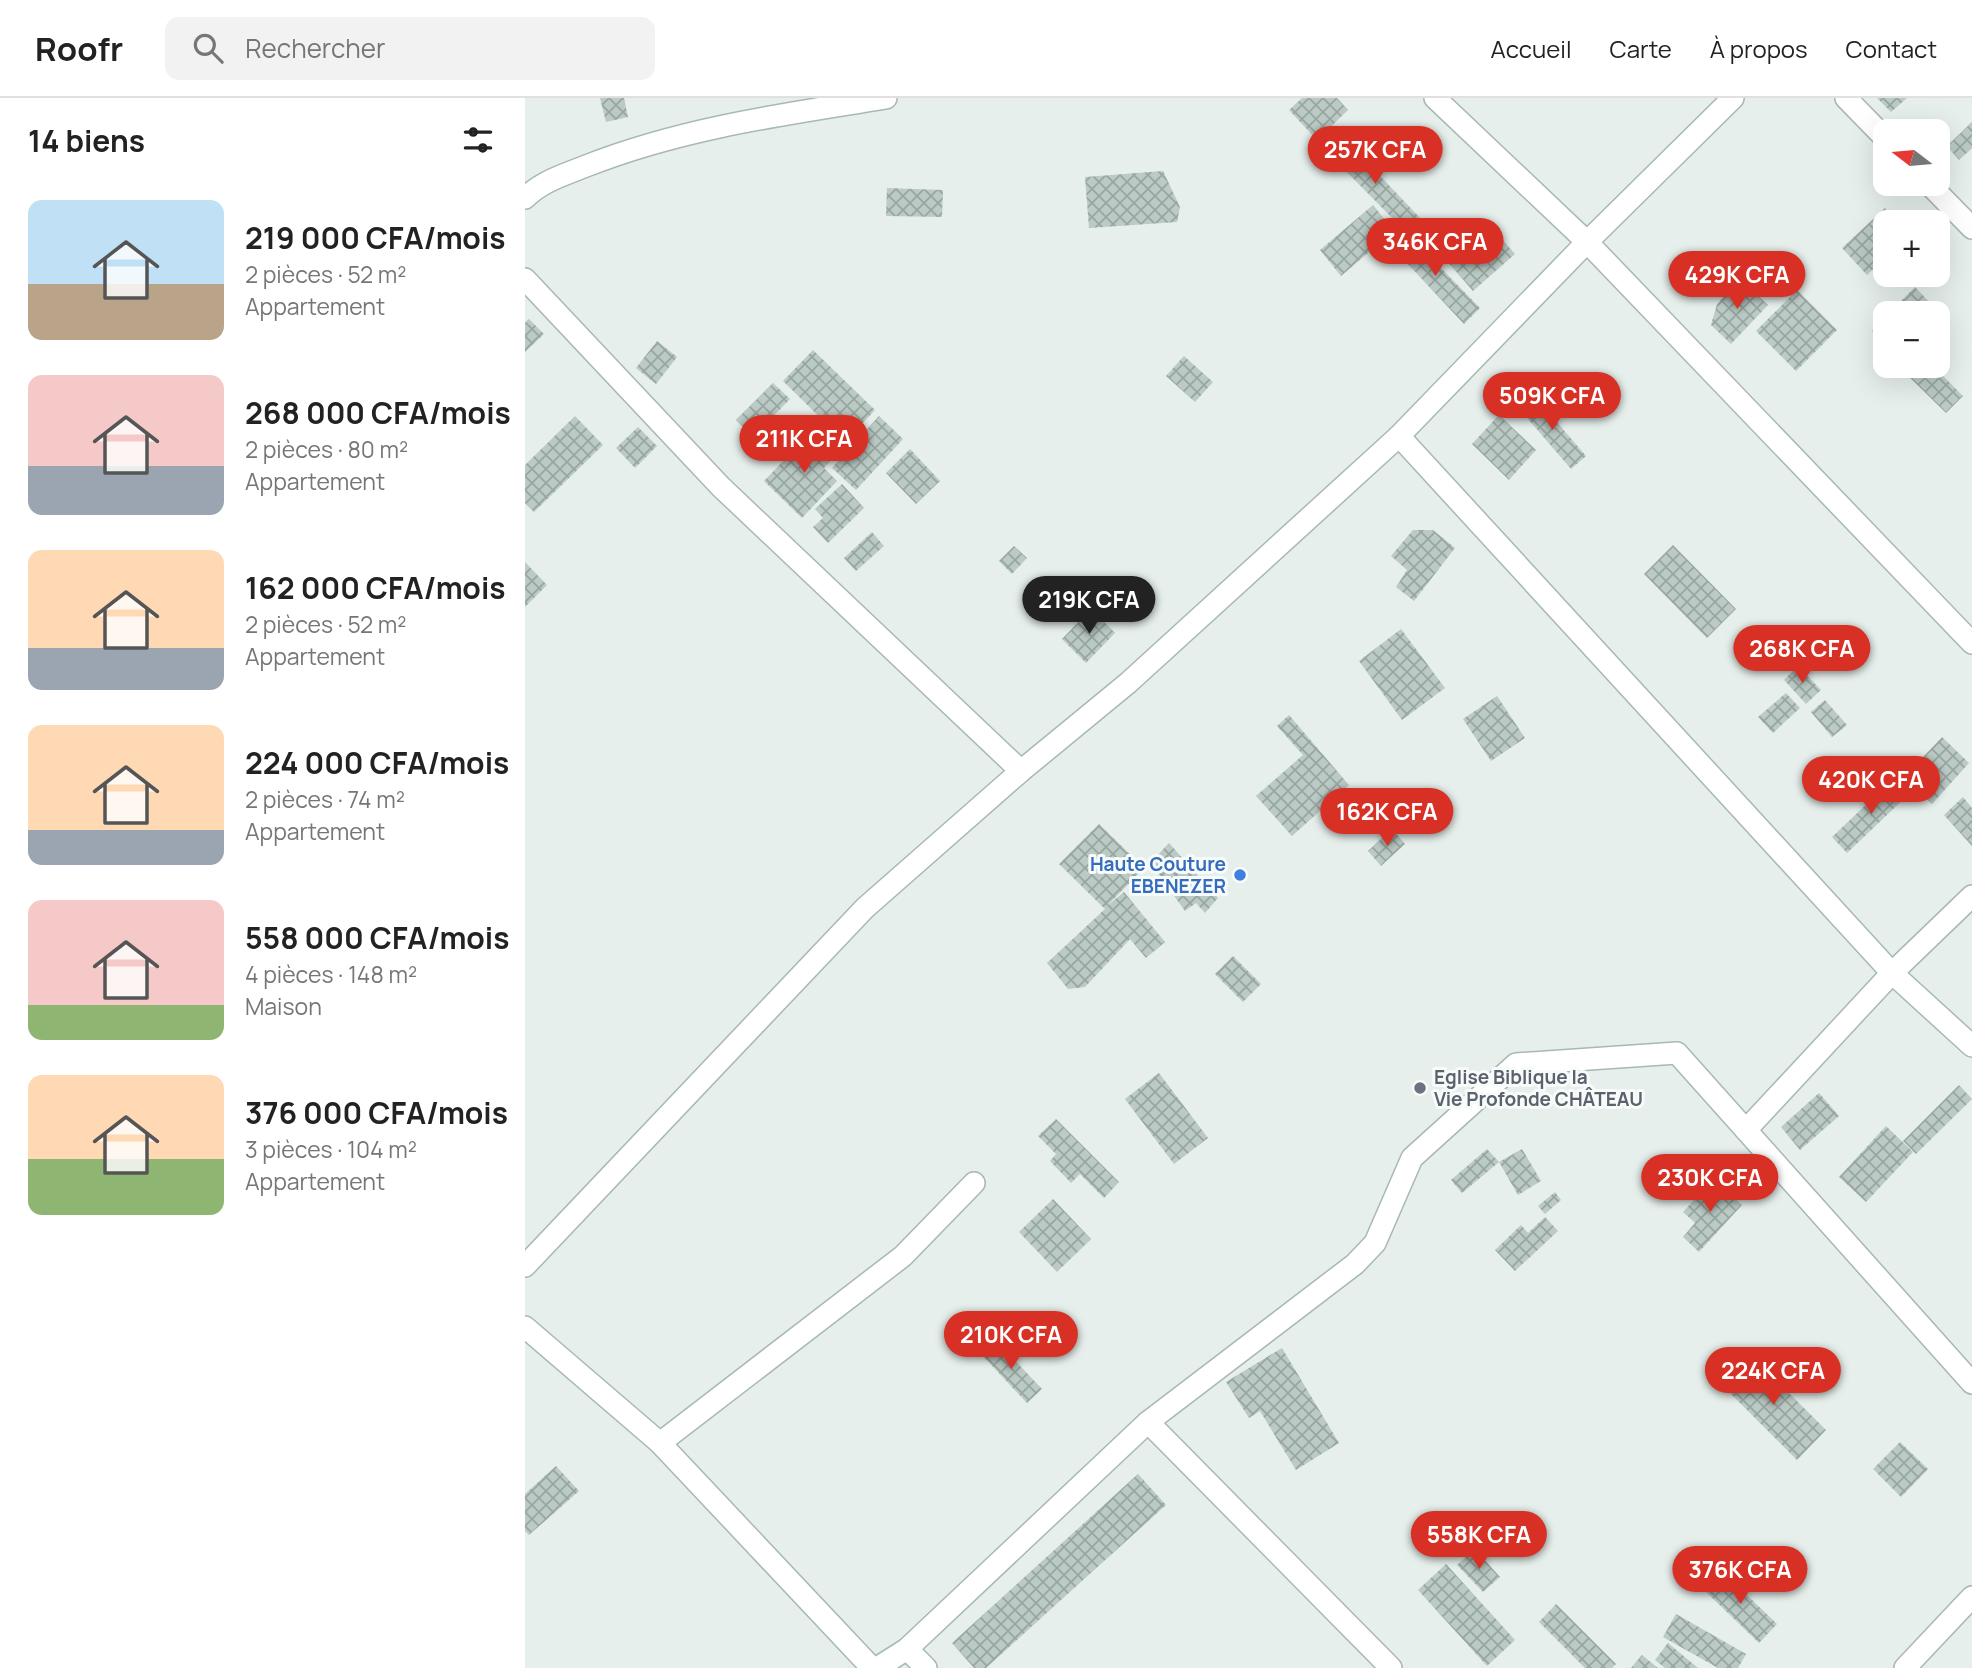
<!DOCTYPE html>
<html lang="fr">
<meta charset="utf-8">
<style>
body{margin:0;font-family:Manrope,sans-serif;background:#f2f2f2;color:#222;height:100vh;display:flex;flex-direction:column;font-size:26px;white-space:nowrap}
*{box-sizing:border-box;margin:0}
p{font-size:23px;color:#767676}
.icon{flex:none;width:38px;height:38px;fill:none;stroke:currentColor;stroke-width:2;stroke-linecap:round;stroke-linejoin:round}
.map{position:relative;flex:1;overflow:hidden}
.side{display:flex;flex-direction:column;background:#fff;width:525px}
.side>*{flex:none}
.needle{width:46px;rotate:286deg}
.fabs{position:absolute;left:1348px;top:21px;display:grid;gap:14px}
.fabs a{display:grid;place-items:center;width:77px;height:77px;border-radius:14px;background:#fff;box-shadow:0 7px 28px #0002;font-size:35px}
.price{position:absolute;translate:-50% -60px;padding:0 16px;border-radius:24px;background:#d93025;color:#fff;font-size:23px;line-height:46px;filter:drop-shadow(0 2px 4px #0008)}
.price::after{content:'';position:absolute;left:50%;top:42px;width:21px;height:16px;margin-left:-10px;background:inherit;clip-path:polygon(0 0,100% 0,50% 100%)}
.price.current{background:#222;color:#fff}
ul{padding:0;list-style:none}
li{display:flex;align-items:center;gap:21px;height:175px;padding:0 28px}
li span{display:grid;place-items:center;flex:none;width:196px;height:140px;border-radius:14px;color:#555}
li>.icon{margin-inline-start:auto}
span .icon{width:84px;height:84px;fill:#fffc;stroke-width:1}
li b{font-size:30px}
h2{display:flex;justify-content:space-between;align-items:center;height:84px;padding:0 28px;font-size:30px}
header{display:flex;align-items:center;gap:42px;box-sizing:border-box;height:98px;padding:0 35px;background:#fff;border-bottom:2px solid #e0e0e0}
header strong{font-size:33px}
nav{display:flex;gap:38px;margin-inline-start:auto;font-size:24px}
.search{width:490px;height:63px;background:#f2f2f2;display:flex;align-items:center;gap:18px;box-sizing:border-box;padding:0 24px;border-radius:14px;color:#767676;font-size:26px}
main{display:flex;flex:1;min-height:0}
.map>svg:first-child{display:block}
.building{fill:url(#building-cross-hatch)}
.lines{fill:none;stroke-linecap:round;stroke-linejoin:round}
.minor-casing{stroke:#a8b8b2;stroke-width:24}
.minor{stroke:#fff;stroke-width:21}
.shop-dot{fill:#3f7fe0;stroke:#f7fbf9;stroke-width:2.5}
.worship-dot{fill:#6b7280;stroke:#f7fbf9;stroke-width:2.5}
.labels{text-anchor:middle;stroke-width:6;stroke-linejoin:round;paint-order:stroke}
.shop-label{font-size:19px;font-weight:bold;fill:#366cbe;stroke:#f7fbf9;text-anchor:end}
.worship-label{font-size:19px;font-weight:bold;fill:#5b616d;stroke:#f7fbf9;text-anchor:start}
</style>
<header>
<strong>Roofr</strong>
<div class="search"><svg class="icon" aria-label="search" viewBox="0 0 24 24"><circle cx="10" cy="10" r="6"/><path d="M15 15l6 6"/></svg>Rechercher</div>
<nav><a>Accueil</a><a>Carte</a><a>À propos</a><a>Contact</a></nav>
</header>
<main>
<section class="side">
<h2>14 biens<svg class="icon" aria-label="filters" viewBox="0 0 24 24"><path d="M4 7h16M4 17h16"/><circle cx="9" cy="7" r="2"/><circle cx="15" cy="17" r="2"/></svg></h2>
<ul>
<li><span style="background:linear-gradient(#bfe0f5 60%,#b9a48a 0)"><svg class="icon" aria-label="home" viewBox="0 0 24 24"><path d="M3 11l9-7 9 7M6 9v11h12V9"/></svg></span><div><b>219 000 CFA/mois</b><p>2 pièces · 52 m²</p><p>Appartement</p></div></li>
<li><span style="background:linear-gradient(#f6c9c9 65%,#9aa5b1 0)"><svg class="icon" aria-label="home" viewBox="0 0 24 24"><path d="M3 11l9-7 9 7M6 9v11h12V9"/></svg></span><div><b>268 000 CFA/mois</b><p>2 pièces · 80 m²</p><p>Appartement</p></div></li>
<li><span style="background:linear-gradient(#ffd9b3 70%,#9aa5b1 0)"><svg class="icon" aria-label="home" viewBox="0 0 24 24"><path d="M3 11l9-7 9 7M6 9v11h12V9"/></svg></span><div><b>162 000 CFA/mois</b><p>2 pièces · 52 m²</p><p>Appartement</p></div></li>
<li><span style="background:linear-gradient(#ffd9b3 75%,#9aa5b1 0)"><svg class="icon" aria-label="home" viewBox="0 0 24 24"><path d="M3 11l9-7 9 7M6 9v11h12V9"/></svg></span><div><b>224 000 CFA/mois</b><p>2 pièces · 74 m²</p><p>Appartement</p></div></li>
<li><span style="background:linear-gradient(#f6c9c9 75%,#8fb573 0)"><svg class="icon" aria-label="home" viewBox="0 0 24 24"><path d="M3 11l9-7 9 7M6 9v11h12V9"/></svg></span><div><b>558 000 CFA/mois</b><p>4 pièces · 148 m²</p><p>Maison</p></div></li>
<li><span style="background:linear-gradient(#ffd9b3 60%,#8fb573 0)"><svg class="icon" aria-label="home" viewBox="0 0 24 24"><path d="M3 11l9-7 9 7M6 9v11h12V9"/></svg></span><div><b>376 000 CFA/mois</b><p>3 pièces · 104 m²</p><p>Appartement</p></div></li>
</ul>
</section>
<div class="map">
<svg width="1447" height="1570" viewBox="0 0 1447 1570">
<defs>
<pattern id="building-cross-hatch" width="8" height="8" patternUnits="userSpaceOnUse" patternTransform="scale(1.75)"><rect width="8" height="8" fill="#bbcac4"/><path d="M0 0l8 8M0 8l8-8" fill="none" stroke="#98a6a0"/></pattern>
</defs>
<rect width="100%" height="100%" fill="#e6efeb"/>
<g class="building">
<path d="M75,0H99L103,19L81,24Z"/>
<path d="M777,0H812L823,12L792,42L764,12Z"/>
<path d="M1352,0H1382L1366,14Z"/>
<path d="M1447,24V50L1434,62L1422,48Z"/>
<path d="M821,42L896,121L880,133L805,57Z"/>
<path d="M638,73L655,109L652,124L564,130L560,79Z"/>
<path d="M362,90L418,92L417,119L361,118Z"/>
<path d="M848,107L869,133L816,178L795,152Z"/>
<path d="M1360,110L1374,124H1360V160L1342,177L1317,150Z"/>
<path d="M963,125L990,156L948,193L921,162Z"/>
<path d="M880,133L955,210L939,226L865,147Z"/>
<path d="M1215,181L1243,207L1206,246L1186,227L1192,206Z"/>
<path d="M1390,189L1412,212L1409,215H1364Z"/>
<path d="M1272,192L1312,232L1271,273L1231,233Z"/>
<path d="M1360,220V246L1347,233Z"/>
<path d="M4,221L19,236L0,254V225Z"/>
<path d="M132,243L152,259L131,286L111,270Z"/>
<path d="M288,252L350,312L320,344L258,283Z"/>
<path d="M659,258L688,284L670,304L641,278Z"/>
<path d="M1373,268H1408L1438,298L1421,315Z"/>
<path d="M248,285L265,301L228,339L211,322Z"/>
<path d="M1011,300L1061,358L1046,371L992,308Z"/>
<path d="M974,317L1011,352L984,382L947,346Z"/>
<path d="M50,318L78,347L9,414L0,405V367Z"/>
<path d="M354,318L378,341L331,392L307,370Z"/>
<path d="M113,329L132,348L110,370L91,350Z"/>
<path d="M287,333L311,357L299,370L312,383L277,420L239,383Z"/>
<path d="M385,351L415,383L391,406L361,375Z"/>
<path d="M317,386L339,410L303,445L288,429L298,420L290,411Z"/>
<path d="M888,432H908L930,450L889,503L871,489L882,472L866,458Z"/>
<path d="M347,434L359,448L331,473L319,460Z"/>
<path d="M1148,447L1211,511L1182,540L1119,476Z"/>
<path d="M489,448L502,460L487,476L474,463Z"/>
<path d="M0,464L22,487L0,509Z"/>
<path d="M566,511L590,535L561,565L537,541Z"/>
<path d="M876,531L920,590L877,622L834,563Z"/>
<path d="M1273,568L1296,592L1281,606L1259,582Z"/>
<path d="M1261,595L1275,610L1248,635L1233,619Z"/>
<path d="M972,598L1000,640L966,663L938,621Z"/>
<path d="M1300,602L1322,627L1307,639L1286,614Z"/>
<path d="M764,617L824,687L767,738L731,698L778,657L752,628Z"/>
<path d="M1417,639L1444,665L1407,706L1379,679Z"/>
<path d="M1369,680L1384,696L1322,755L1307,739Z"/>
<path d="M1438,699L1447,710V748L1419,717Z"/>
<path d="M574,726L619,770L582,808L599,794L640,844L621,860L605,841L560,889L543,891L522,865L580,811L534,766Z"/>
<path d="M867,731L880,746L856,768L843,753Z"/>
<path d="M644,745L693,800L680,815L671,805L660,813L634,777L629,761Z"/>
<path d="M708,858L736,886L718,904L690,876Z"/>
<path d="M634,975L683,1040L649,1066L600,1001Z"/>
<path d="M1434,987L1447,1001L1391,1056L1378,1043Z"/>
<path d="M1294,995L1314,1018L1275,1052L1256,1029Z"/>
<path d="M531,1021L594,1084L579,1100L555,1076L546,1085L525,1063L531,1056L513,1038Z"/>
<path d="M1361,1028L1388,1054L1341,1104L1314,1079Z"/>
<path d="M962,1051L974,1064L937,1095L926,1082Z"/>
<path d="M997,1051L1016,1083L993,1097L974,1064Z"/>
<path d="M1188,1081L1217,1107L1174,1154L1158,1139L1170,1125L1158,1114Z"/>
<path d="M1030,1094L1036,1102L1020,1116L1013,1108Z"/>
<path d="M528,1101L566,1141L532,1174L494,1134Z"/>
<path d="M1020,1119L1033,1133L990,1173L970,1152L996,1127L1003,1135Z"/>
<path d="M469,1240L517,1291L502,1305L454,1254Z"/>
<path d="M757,1250L814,1345L771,1372L735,1313L724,1320L701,1284Z"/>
<path d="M1225,1256L1301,1332L1272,1362L1196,1286Z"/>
<path d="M1375,1344L1403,1371L1376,1399L1348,1371Z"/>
<path d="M31,1368L54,1393L4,1437L0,1433V1396Z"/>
<path d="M613,1376L641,1407L461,1570H449L427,1545Z"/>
<path d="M950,1451L975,1479L958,1494L932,1467Z"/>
<path d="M921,1466L990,1542L962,1568L893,1492Z"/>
<path d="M1196,1472L1252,1526L1234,1545L1178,1491Z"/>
<path d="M1031,1506L1091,1566L1087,1570H1060L1014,1524Z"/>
<path d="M1151,1516L1221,1556L1213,1570H1193L1138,1539Z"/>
<path d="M1143,1545L1173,1570H1140L1130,1562Z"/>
<path d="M1117,1557L1133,1570H1106Z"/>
</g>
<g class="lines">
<defs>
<g id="minor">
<path d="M910,0L1062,144L1447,545"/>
<path d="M1321,0L1360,40"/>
<path d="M1404,86L1447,130"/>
<path d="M0,100C17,83 39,77 61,68C157,30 260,16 361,0"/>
<path d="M0,181L196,389L496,673"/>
<path d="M874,338L1367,875L1447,948"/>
<path d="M1221,1032L1367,875L1447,798"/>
<path d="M0,1168L340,810L496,673L603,585L874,338L1062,144L1208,0"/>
<path d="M0,1229L135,1345L347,1570"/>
<path d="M623,1324L866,1570"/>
<path d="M135,1345L378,1158L449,1085"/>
<path d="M382,1551L401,1570"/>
<path d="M352,1570L382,1551L623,1324L830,1166L850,1145L887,1060L991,966L1152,955L1447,1285"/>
<path d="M1380,1570L1447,1499"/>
</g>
</defs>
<use href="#minor" class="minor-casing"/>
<use href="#minor" class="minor"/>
</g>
<circle class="shop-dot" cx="715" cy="777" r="7"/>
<circle class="worship-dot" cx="895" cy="990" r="7"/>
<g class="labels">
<g class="shop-label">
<text x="701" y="773">Haute Couture<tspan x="701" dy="22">EBENEZER</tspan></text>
</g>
<g class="worship-label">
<text x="909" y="986">Eglise Biblique la<tspan x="909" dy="22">Vie Profonde CHÂTEAU</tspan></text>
</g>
</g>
</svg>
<div class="fabs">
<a><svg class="needle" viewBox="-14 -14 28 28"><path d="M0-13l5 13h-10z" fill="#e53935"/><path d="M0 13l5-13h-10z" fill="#767676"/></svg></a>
<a>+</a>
<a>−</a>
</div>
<b class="price" style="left:850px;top:88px">257K CFA</b>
<b class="price" style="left:910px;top:180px">346K CFA</b>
<b class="price" style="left:1212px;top:213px">429K CFA</b>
<b class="price" style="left:1027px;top:334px">509K CFA</b>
<b class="price" style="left:279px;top:377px">211K CFA</b>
<b class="price current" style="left:564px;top:538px">219K CFA</b>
<b class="price" style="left:1277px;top:587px">268K CFA</b>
<b class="price" style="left:1346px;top:718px">420K CFA</b>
<b class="price" style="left:862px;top:750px">162K CFA</b>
<b class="price" style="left:1185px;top:1116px">230K CFA</b>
<b class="price" style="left:486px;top:1273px">210K CFA</b>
<b class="price" style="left:1248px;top:1309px">224K CFA</b>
<b class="price" style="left:954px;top:1473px">558K CFA</b>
<b class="price" style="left:1215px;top:1508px">376K CFA</b>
</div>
</main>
